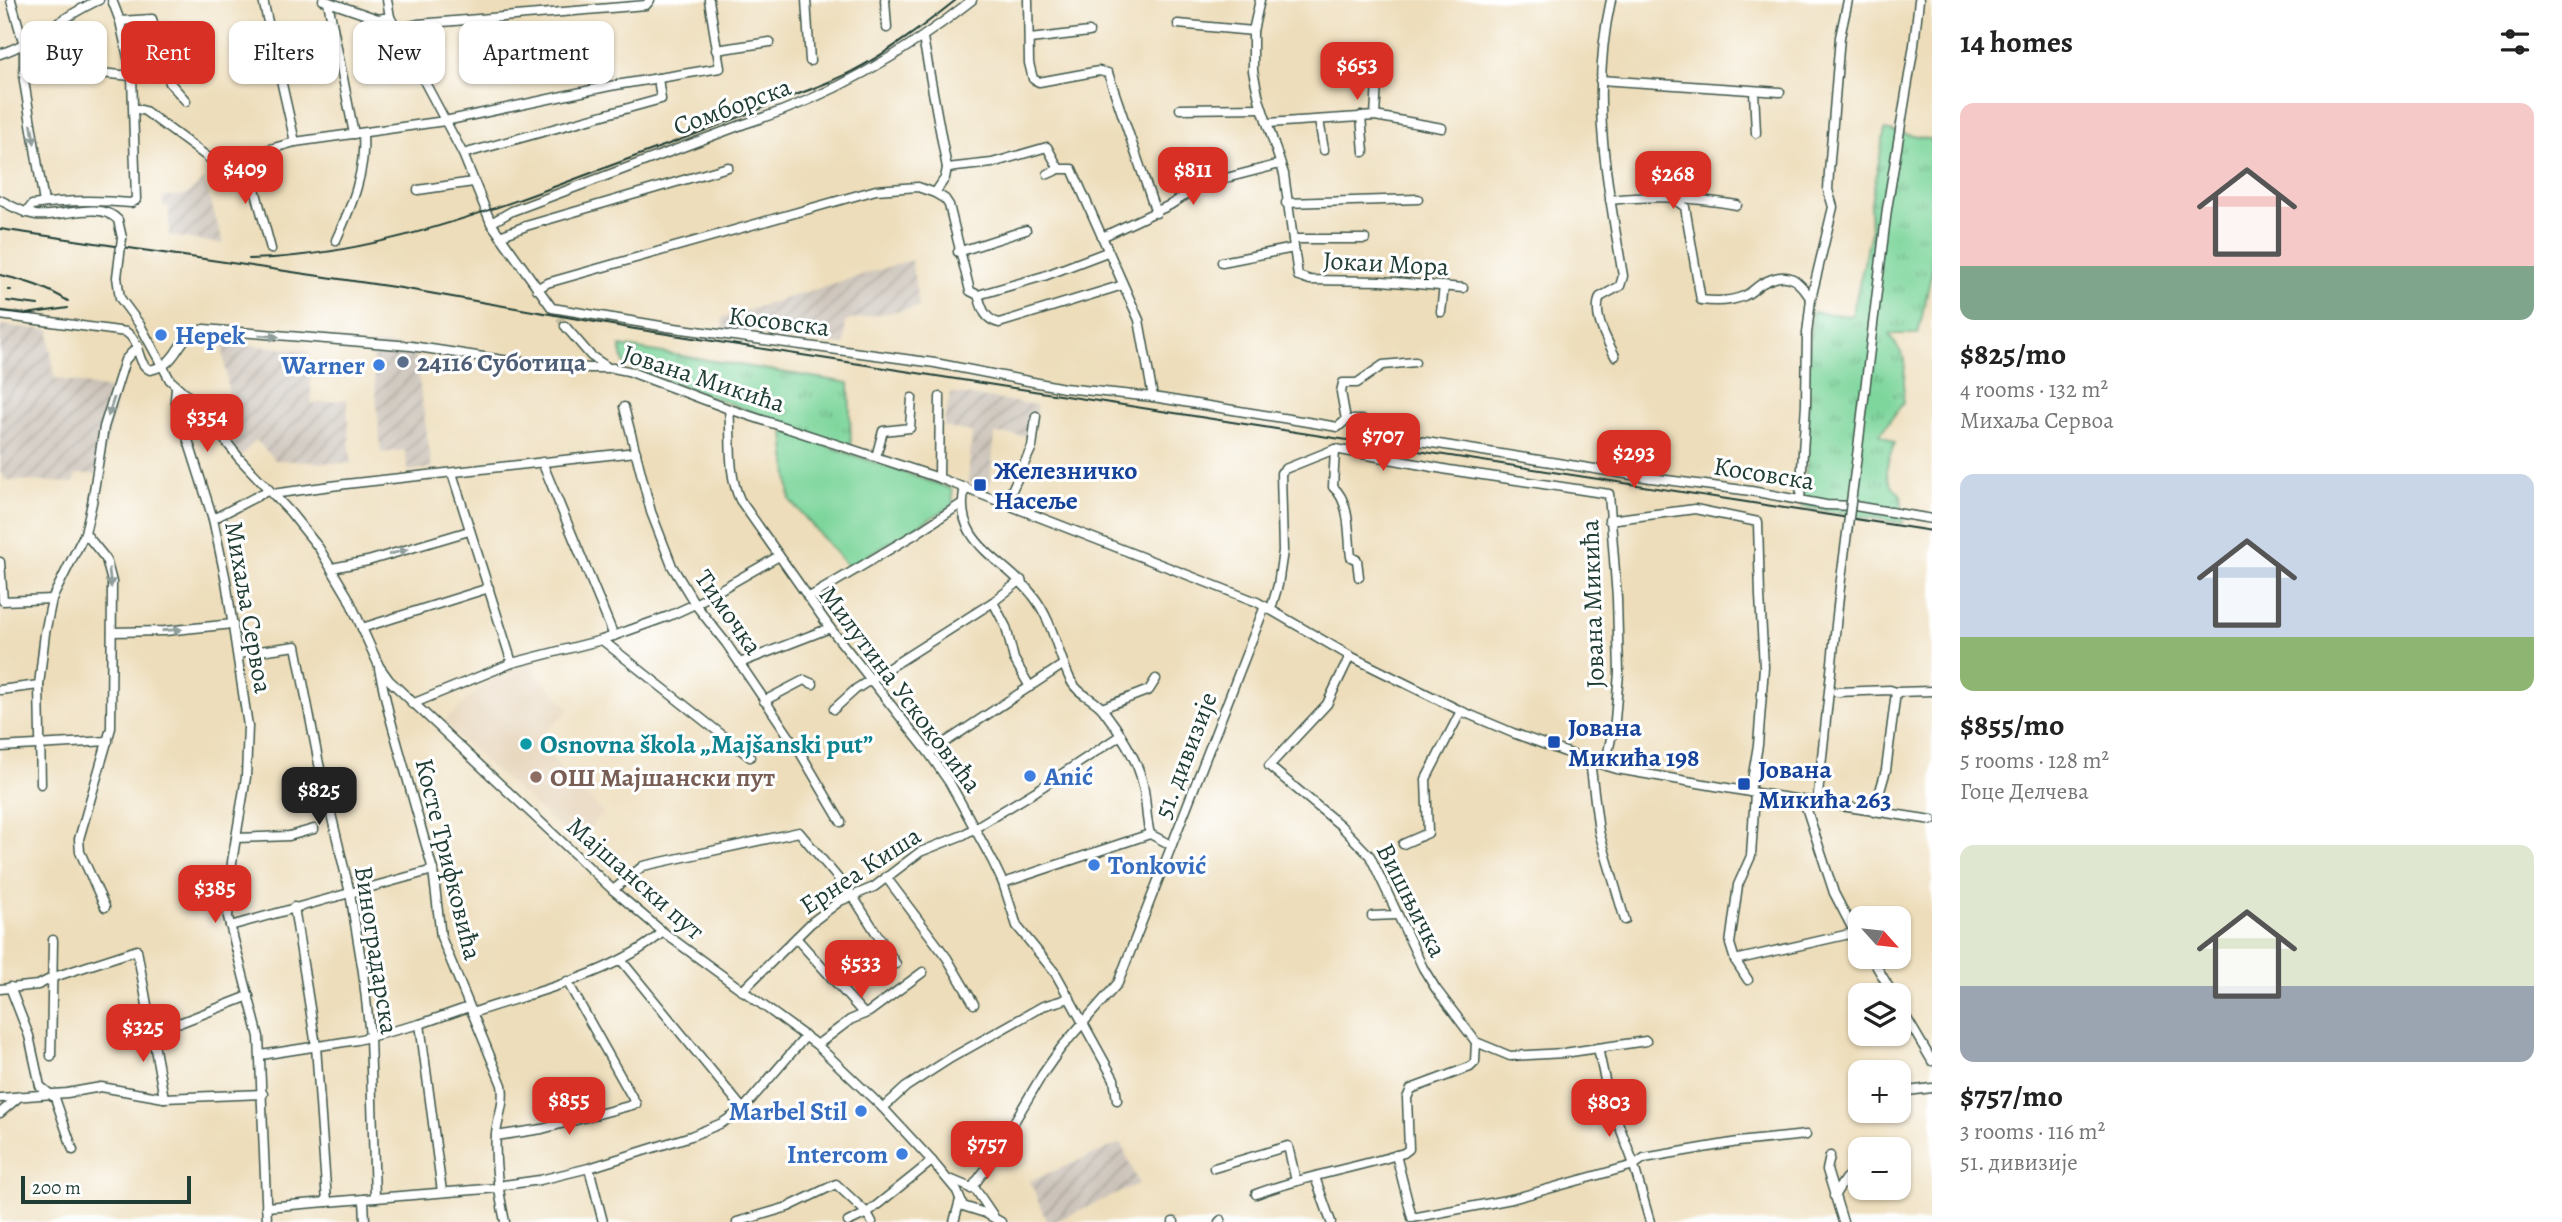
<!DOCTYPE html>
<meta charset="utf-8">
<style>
body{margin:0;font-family:Alegreya,serif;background:#f2f2f2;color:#222;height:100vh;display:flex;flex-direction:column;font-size:26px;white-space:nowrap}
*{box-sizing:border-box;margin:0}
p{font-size:23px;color:#767676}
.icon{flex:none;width:38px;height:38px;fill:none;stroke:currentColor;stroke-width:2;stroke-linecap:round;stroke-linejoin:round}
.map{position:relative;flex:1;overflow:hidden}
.side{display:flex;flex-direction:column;background:#fff;width:630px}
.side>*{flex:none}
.banner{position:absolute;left:21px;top:21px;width:665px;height:63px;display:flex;gap:14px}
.needle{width:46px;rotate:117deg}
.tools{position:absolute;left:1848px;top:906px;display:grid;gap:14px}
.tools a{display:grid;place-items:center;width:63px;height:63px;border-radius:14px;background:#fff;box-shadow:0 2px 5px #0004;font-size:35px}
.scale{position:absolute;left:21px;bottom:18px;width:170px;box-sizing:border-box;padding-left:7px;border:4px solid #1f3d34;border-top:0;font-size:19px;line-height:24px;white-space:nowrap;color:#1f3d34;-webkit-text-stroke:5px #fff;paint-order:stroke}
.price{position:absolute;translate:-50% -60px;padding:0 16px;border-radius:14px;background:#d93025;color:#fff;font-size:23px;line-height:46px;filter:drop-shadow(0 2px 4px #0008)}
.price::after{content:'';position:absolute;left:50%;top:42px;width:21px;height:16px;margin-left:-10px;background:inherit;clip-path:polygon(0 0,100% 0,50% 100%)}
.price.active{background:#222;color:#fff}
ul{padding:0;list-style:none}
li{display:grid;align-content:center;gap:14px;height:371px;padding:0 28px}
li span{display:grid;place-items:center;height:217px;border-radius:14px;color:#555}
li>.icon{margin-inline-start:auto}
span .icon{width:126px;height:126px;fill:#fffc;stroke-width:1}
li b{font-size:30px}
h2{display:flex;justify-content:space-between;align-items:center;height:84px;padding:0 28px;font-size:30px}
.pill{padding:0 24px;border-radius:14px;background:#fff;box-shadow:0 2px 5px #0004;font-size:24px;line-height:63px}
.pill.active{background:#d93025;color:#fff}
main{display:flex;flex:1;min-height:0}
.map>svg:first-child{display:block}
.built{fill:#e4d1b5}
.industrial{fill:url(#industrial-furrows)}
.grass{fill:url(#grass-tufts);stroke:#4e8a68;stroke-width:2}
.park{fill:#7ed69c;stroke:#4e8a68;stroke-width:2}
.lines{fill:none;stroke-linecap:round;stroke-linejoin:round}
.minor-tunnel{stroke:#c4bd9f;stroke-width:8;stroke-dasharray:8 4;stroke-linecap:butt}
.minor-casing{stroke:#3e5548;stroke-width:11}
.minor{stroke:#fff;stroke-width:8}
.rail{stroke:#1f3d34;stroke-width:2}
.minor-bridge-casing{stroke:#3e5548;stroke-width:11;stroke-linecap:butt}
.minor-bridge{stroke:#fff;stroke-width:8}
.oneway{fill:#8f9e9a}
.shop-dot{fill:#3f7fe0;stroke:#fff;stroke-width:2.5}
.service-dot{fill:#5c6f8a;stroke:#fff;stroke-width:2.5}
.transit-dot{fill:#1a4fb4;stroke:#fff;stroke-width:2.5}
.culture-dot{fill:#0f9aa8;stroke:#fff;stroke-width:2.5}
.education-dot{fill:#8d6e63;stroke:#fff;stroke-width:2.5}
.labels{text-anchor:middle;stroke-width:6;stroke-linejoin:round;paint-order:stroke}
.street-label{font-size:26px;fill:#1f3d34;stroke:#fff}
.shop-label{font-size:26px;font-weight:bold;fill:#366cbe;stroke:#fff;text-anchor:start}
.service-label{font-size:26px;font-weight:bold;fill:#4e5e75;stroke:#fff;text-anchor:start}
.transit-label{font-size:26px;font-weight:bold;fill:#164399;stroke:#fff;text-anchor:start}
.culture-label{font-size:26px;font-weight:bold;fill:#0d838f;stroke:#fff;text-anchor:start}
.education-label{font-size:26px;font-weight:bold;fill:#785e54;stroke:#fff;text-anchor:start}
</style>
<main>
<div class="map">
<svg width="1932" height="1222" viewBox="0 0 1932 1222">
<defs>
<pattern id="industrial-furrows" width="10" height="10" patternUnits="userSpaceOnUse" patternTransform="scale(1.75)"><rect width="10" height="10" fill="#cbc2b8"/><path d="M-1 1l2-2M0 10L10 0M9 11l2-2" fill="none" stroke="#a49f96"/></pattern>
<pattern id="grass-tufts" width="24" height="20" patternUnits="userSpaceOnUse" patternTransform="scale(1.75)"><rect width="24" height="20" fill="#7ed69c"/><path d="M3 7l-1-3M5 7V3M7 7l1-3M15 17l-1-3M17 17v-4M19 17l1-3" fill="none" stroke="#67af80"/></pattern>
</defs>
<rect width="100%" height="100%" fill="#fff"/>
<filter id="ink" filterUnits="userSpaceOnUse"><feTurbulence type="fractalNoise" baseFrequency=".0143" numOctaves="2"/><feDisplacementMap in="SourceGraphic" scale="14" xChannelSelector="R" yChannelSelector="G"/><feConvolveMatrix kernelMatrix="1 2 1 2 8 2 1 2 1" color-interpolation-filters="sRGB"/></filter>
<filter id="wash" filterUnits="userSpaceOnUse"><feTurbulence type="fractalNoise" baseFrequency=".00686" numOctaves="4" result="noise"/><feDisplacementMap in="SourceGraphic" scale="28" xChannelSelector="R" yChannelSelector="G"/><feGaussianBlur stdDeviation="1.57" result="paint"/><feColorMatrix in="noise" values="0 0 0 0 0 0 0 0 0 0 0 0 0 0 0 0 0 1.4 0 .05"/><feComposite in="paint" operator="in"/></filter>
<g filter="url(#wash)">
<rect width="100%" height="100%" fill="#edddba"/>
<path class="built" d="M533,662L536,674L570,709L536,741L603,813L576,843L442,723L496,674Z"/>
<g class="industrial">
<path d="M204,180L223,242V244L169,236V207L163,206V197L186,195Z"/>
<path d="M911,260L919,307L845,321V345L765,338V329L725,335L722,318Z"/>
<path d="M0,325L50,330V345L55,378L118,391L100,474H76L74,483L6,480L0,472Z"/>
<path d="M222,342L308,351L312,404L347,399L351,464L275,460L256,440L240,457L199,405L230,404Z"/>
<path d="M372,345L414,347L432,468L408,471L405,450L381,453Z"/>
<path d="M951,393L1037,405L1031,436L995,434L989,488L968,482L972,432L943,427Z"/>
<path d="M1121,1143L1139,1184L1054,1222H1047L1030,1181Z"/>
</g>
<g class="grass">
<path d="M1885,130L1932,140V271L1918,334H1889L1905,359L1903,403L1880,434L1895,443C1885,465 1881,477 1901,495L1903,523L1802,507L1808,452L1807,370L1812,312L1852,316L1871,232L1870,207Z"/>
<path d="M620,346L849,383L851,449L624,364Z"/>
</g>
<path class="park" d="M784,431L952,489L953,505L848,567L790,500Z"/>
</g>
<g filter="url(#ink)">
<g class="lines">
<path class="minor-tunnel" d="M552,308L565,326"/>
<defs>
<g id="minor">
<path d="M11,0L24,45V81L44,203"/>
<path d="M263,0L295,142"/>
<path d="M323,0L378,19L390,17"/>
<path d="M387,0L390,17L463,154L491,223L552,308L667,327L935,363L1064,388L1153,397L1338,427L1346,420L1341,392L1343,383H1357L1383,365L1415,362"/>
<path d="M806,0L810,61"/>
<path d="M885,0L887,28"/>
<path d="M1028,0L1029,63L1033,79L1039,82L1099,71L1108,73L1156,213"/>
<path d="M1260,0L1253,31V71L1259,99L1284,174L1298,276L1310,280L1382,281L1463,288"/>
<path d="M1611,0C1589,97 1607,180 1623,276L1620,286L1600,297C1592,315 1607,340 1615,356"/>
<path d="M328,2L354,134"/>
<path d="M120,21L152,19L170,83L186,101"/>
<path d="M1178,24L1253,31"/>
<path d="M397,29L418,24L646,5L650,0"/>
<path d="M923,38L947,168L945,178L935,193L945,199L949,205L970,291L978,295"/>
<path d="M1030,39L1089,32"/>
<path d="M716,50L770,42"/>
<path d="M0,54C36,42 64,15 99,0"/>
<path d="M24,66L132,76"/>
<path d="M1600,80L1780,92"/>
<path d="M1754,91L1756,133"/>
<path d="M134,108L145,111L217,164L295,142L445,121L610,86L720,68L709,0"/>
<path d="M1180,109L1262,108"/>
<path d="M1361,116L1364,152"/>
<path d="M1375,116L1378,65"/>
<path d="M1319,120L1324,150"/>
<path d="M1268,123L1375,116L1442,128"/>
<path d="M463,154L661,99L658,78"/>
<path d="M246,155L271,249"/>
<path d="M947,168L992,163L1047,147L1059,169H1072L1139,320L1153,397"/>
<path d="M1048,174L1059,169"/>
<path d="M418,190L473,182"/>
<path d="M1671,197L1685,207L1701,300C1716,302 1730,302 1744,296C1752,293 1758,284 1767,281C1790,270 1799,281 1811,299"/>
<path d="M0,200C11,206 23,213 36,215C61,218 99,200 118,220L122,238"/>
<path d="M1610,200C1658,195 1689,197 1737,205"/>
<path d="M1286,203L1418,199"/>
<path d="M26,213L32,205C66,200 97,200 131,203L136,200L132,76L120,21L112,0"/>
<path d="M491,223L512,211L744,124C828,98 903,55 972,0"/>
<path d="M500,236L526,226L728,167"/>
<path d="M1102,237L1170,205L1203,184L1280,164"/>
<path d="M1293,239H1365"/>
<path d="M336,240C352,205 366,172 363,133"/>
<path d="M958,252L1026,230"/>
<path d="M1222,262L1294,248"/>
<path d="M117,277L120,298L140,325L170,380L196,403L239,458L290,512L319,548L348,597L379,666L389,680L613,890L663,932L817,1045L883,1108L932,1161L957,1191L963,1206L985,1213L1001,1222"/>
<path d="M537,289L547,283L876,190L918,187L935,193"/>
<path d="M978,295C982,308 984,319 999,323L1123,285"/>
<path d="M978,295L1044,276L1107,252"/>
<path d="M1441,312L1444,286"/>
<path d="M0,315L126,332C142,343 135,362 150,370C183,363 173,336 204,329L411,346L503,360L589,368H613L628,371L729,409L939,478L1257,602L1350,656L1461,711L1513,733L1590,761L1617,769L1750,792L1932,820"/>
<path d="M565,326L591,356L606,366"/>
<path d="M176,388L175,399L213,519L226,581L248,726L246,777L232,862L228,917L259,1037L267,1222"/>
<path d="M624,407L651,512L672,566L695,604L726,643L801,754L841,822"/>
<path d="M729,409C732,439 727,472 740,500L830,628L929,753L951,785L992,860L1003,883L1017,926L1056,974L1114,1079L1117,1100"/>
<path d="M1346,420H1364L1383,437L1388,438L1426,442L1651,478L1751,491L1826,505L1855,506L1932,519"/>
<path d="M1335,449L1333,487C1351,502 1348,535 1351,557L1357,560L1359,577"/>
<path d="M1857,456L1887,209L1914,45L1919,0"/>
<path d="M876,457L883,431L910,428L912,398"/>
<path d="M542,462L614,636"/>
<path d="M452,473L512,663"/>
<path d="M939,478L940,397"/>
<path d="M965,487C951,544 1006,559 1034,597C1053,622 1057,652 1070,679C1077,695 1095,698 1104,711C1118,729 1137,759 1142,781C1147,798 1145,816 1150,834L1171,845"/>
<path d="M272,494L346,484L636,452"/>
<path d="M1800,500L1806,404L1807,333L1811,299L1833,207L1828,190L1829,172L1840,37L1848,0"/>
<path d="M1006,503L1032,447L1036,416"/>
<path d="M213,519L269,490"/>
<path d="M1609,520L1695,509L1758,522L1760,596L1764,667L1758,745L1750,792"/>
<path d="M85,533L106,559L112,582L111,728L79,839L80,852L105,907"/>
<path d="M0,562L3,601L52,599"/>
<path d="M332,568L368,561L469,531"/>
<path d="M808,598L917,533L961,504"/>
<path d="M993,602L1006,627L1014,659L1030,687"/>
<path d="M1271,609L1278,585L1283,551L1281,473L1285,469L1335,449L1449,470L1609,494L1617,598L1619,673L1615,720L1605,766"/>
<path d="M362,628L489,588"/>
<path d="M112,632L165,631L233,624"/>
<path d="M602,640L750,757"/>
<path d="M238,654L296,646L319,764L350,893L363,972L370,1036L375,1198"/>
<path d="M1350,656L1327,704L1269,766L1340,825L1370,856L1423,968L1436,989L1476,1042L1510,1056L1564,1053L1646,1041"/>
<path d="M740,663L830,628"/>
<path d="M379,669L389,714L433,870L441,937L502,1085C505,1103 498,1117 496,1134C494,1164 499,1193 505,1222"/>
<path d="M0,690L39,685"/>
<path d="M1837,692L1890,690L1896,692L1932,691"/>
<path d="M764,701L804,680L813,684"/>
<path d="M412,704L512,663L602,640L669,616L695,604L779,556"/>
<path d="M1102,708L1149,690L1156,679"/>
<path d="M834,709L856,689L993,602L1021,580"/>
<path d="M0,747L108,741"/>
<path d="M929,753L1064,664"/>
<path d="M1590,761L1599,832L1625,920"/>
<path d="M41,784L39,685L45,633L52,599L85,533L92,503L104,427L125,360L138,346"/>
<path d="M1804,801L1834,893L1860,943"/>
<path d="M1817,804L1840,587"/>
<path d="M1874,812L1886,770L1896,692"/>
<path d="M236,838L289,836L314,829"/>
<path d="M1403,844L1428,833L1426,779L1461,711"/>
<path d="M886,877L947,958L974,1004"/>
<path d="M1003,883L1150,834"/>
<path d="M613,890L643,866L799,832L852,895L896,964"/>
<path d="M294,907L316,1046L327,1202"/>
<path d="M1372,916L1397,915"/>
<path d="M230,926L433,870"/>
<path d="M796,938L864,1014"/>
<path d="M1871,957L1894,996"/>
<path d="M621,960L743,1109"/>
<path d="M1735,960L1854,933"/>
<path d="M1748,980L1735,960L1730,944L1738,885L1751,856L1755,793"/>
<path d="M10,987L29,1036L40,1086L55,1098L73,1150"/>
<path d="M0,989L38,985L54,977L137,950L164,1098"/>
<path d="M742,991L811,923L840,901L874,887L920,852L963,835L1036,791L1121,735"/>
<path d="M1899,1005L1932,1061"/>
<path d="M472,1013C534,992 613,975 663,932"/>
<path d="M420,1024L442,1192"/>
<path d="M150,1025L182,1022L249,996"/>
<path d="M817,1045L850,1020L869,1012L923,972"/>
<path d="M1598,1048L1609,1099L1632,1159L1650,1222"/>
<path d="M261,1055L357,1040L420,1024L469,1007"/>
<path d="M51,1056L53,940"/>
<path d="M1899,1092L1932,1088"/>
<path d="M0,1098L67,1093L101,1087L164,1098L263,1094"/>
<path d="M883,1108L906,1087L951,1058L1043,1006L1070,998"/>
<path d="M0,1113L20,1096"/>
<path d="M496,1136L542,1129L636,1104L567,981"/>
<path d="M1396,1155L1412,1218L1512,1199L1634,1165L1644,1158L1738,1142L1806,1135"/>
<path d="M1830,1156L1827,1170L1843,1222"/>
<path d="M589,1168L603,1222"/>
<path d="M1214,1168L1288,1146L1296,1181"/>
<path d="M1315,1177L1331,1222"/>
<path d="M952,1180L976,1190L993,1215"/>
<path d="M971,1189L988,1166L1042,1075L1061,1048L1118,983L1265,606"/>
<path d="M1256,1194C1304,1176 1355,1168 1404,1153L1409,1149L1407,1098L1411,1089L1470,1067L1475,1062L1476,1042"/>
<path d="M1834,1196L1845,1179L1860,1165"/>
<path d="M364,1199L365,1222"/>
<path d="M266,1207L498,1188L504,1185L540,1180L589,1168L691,1136L722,1123L743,1109L806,1036"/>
<path d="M737,1222L788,1207L836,1184L867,1213L872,1222"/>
<path d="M848,1222L867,1213L932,1161"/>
<path d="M954,1222L960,1200"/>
<path d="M1173,1222H1174"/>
<path d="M1219,1222L1221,1220"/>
</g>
</defs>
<use href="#minor" class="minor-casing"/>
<use href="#minor" class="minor"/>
<g class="rail">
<path d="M0,229L401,288L635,329L1932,531"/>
<path d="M249,259C379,256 503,206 623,161C674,142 726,123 777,102C801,93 827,84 851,72C889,52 922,27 956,0"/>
<path d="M0,275C26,281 46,287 68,301"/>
<path d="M8,290H11"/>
<path d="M7,301L38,305"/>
<path d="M0,311L26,314L68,308"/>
</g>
<defs>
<g id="minor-bridge">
<path d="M117,277L122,238"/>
<path d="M1840,587L1857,456"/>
</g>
</defs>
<use href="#minor-bridge" class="minor-bridge-casing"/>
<use href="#minor-bridge" class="minor-bridge"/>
</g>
<defs><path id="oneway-solid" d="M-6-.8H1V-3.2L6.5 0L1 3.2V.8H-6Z" transform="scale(1.75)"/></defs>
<g class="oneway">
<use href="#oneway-solid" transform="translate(33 134) rotate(81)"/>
<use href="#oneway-solid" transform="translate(269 336) rotate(5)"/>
<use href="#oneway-solid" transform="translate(111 407) rotate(108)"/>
<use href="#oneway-solid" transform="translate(398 552) rotate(-16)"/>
<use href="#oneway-solid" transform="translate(110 578) rotate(83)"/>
<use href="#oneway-solid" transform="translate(172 630) rotate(-4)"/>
</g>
</g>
<g class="shop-dot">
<circle cx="161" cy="335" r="7"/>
<circle cx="379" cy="365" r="7"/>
<circle cx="1030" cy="776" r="7"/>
<circle cx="1094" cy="865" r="7"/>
<circle cx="861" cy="1111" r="7"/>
<circle cx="902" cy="1154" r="7"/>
</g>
<circle class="service-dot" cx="403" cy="362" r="7"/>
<g class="transit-dot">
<rect x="973" y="478" width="14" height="14" rx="3.5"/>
<rect x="1547" y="735" width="14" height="14" rx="3.5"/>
<rect x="1737" y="777" width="14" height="14" rx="3.5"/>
</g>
<circle class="culture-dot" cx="526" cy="744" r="7"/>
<circle class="education-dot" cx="536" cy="777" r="7"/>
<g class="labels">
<g class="street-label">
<text transform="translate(732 106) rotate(-20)" y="9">Сомборска</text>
<text transform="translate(1386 263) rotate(3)" y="9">Јокаи Мора</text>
<text transform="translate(779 321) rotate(7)" y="9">Косовска</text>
<text transform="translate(704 378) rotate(18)" y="9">Јована Микића</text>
<text transform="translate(1764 473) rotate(9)" y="9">Косовска</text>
<text transform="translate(1592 604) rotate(-92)" y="9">Јована Микића</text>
<text transform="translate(249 607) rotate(80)" y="9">Михаља Сервоа</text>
<text transform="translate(729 612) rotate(55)" y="9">Тимочка</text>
<text transform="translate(901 689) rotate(53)" y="9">Милутина Ускоковића</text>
<text transform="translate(1185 755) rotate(-69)" y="9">51. дивизије</text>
<text transform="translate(449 859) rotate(76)" y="9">Косте Трифковића</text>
<text transform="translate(860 870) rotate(-33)" y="9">Ернеа Киша</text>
<text transform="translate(636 878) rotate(41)" y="9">Мајшански пут</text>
<text transform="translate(1412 900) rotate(63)" y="9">Вишњичка</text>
<text transform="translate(377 950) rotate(81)" y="9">Виноградарска</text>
</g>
<g class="shop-label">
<text x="175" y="344">Hepek</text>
<text x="365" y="374" text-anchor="end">Warner</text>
<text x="1044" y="785">Anić</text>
<text x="1108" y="874">Tonković</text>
<text x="847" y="1120" text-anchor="end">Marbel Stil</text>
<text x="888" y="1163" text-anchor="end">Intercom</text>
</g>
<g class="service-label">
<text x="417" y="371">24116 Суботица</text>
</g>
<g class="transit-label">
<text x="994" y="479">Железничко<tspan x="994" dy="30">Насеље</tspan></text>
<text x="1568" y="736">Јована<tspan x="1568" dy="30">Микића 198</tspan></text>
<text x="1758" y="778">Јована<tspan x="1758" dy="30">Микића 263</tspan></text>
</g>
<g class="culture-label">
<text x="540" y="753">Osnovna škola „Majšanski put”</text>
</g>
<g class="education-label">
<text x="550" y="786">ОШ Мајшански пут</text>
</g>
</g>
</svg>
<div class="tools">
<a><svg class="needle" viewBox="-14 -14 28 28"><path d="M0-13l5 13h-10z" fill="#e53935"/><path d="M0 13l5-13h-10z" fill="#767676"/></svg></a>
<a><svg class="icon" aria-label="layers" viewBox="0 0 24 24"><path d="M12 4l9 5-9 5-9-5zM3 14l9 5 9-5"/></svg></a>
<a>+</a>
<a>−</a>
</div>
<div class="scale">200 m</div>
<b class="price" style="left:1357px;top:102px">$653</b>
<b class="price" style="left:245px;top:206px">$409</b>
<b class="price" style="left:1193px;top:207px">$811</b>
<b class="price" style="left:1673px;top:211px">$268</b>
<b class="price" style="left:207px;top:454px">$354</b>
<b class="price" style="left:1383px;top:473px">$707</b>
<b class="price" style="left:1634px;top:490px">$293</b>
<b class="price active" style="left:319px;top:827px">$825</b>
<b class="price" style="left:215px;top:925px">$385</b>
<b class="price" style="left:861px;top:1000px">$533</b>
<b class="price" style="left:143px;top:1064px">$325</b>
<b class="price" style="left:569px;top:1137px">$855</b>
<b class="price" style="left:1609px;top:1139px">$803</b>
<b class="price" style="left:987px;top:1181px">$757</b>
<div class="banner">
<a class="pill">Buy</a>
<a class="pill active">Rent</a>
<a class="pill">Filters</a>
<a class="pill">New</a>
<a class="pill">Apartment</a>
</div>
</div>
<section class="side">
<h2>14 homes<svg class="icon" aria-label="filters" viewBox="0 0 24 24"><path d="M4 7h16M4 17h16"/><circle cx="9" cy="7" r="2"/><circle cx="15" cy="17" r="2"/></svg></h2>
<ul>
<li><span style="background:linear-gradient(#f6c9c9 75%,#7fa58c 0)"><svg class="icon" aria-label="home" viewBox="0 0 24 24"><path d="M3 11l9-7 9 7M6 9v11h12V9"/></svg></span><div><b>$825/mo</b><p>4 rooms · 132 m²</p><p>Михаља Сервоа</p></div></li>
<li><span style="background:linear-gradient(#c9d6e8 75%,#8fb573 0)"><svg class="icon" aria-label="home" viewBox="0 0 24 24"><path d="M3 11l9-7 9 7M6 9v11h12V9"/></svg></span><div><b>$855/mo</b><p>5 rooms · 128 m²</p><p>Гоце Делчева</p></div></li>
<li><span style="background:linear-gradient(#dfe7d0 65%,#9aa5b1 0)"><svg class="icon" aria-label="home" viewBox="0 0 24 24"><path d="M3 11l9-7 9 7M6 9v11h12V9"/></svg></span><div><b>$757/mo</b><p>3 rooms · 116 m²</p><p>51. дивизије</p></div></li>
</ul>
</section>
</main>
